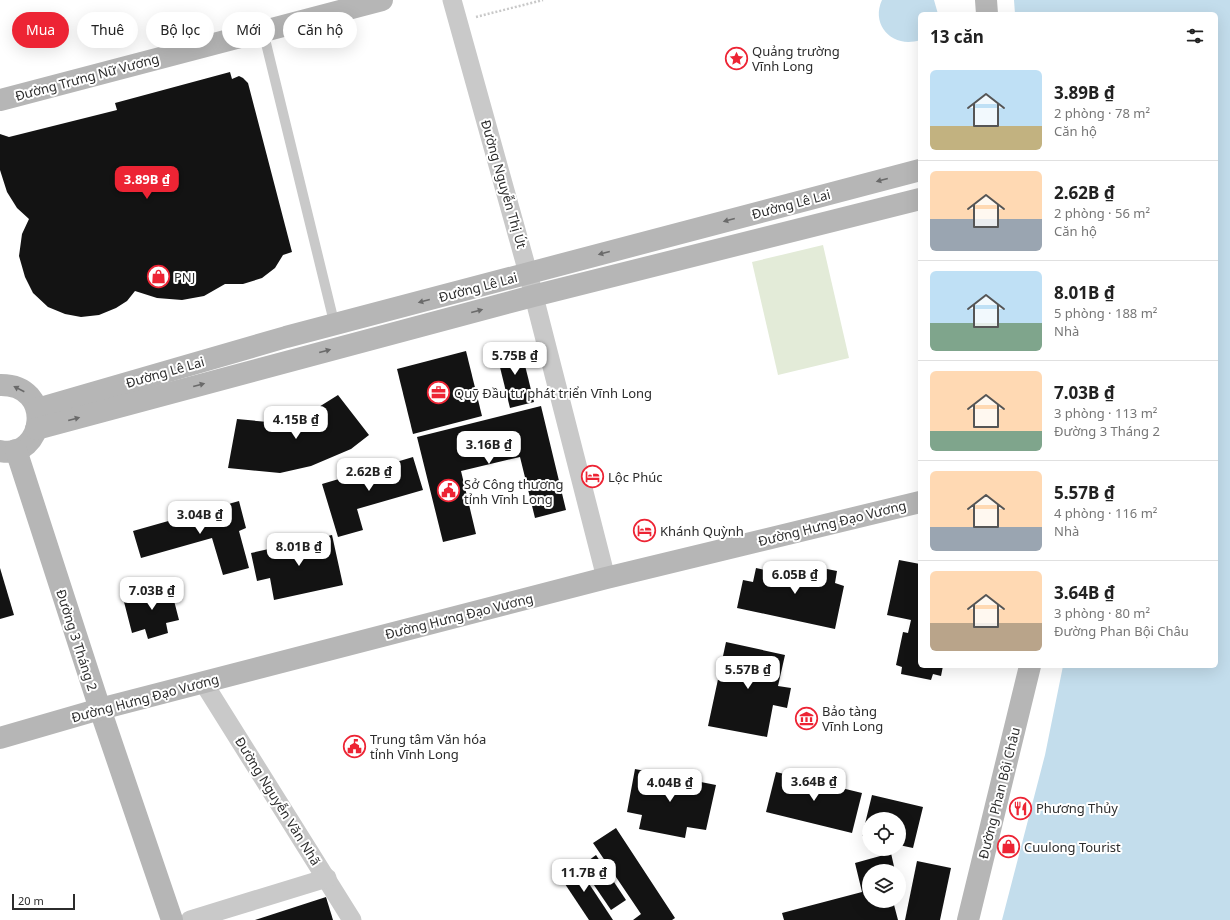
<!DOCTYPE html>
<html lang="vi">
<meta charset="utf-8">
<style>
body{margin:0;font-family:"Noto Sans",sans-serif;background:#f6f6f6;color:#222;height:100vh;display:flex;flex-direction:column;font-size:15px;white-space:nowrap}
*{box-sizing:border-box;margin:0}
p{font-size:13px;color:#767676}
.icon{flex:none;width:22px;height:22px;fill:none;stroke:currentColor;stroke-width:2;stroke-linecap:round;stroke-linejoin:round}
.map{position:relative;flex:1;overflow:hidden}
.drawer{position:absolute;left:918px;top:12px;width:300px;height:656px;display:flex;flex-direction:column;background:#fff;border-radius:6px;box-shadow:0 4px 16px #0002}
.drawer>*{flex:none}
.guide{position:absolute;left:12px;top:12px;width:380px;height:36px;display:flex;gap:8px}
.tools{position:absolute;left:862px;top:812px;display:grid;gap:8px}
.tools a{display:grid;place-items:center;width:44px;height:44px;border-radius:50%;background:#fff;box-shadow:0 4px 16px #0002;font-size:20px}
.scale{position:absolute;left:12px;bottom:10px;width:63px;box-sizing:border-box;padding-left:4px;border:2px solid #2c2c2c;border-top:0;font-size:11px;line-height:14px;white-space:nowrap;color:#2c2c2c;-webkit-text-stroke:3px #fff;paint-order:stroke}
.price{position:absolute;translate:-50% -34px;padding:0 9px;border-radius:8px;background:#fff;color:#222;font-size:13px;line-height:26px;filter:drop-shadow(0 1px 2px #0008)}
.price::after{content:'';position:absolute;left:50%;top:24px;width:12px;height:9px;margin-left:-6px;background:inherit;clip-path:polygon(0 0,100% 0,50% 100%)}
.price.active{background:#ed2434;color:#fff}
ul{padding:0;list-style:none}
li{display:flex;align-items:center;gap:12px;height:100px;padding:0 12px}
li+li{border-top:1px solid #e0e0e0}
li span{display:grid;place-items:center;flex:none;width:112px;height:80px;border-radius:6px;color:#555}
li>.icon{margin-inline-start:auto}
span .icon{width:48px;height:48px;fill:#fffc;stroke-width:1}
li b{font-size:17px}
h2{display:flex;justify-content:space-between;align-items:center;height:48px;padding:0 12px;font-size:17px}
.chip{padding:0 14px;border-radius:18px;background:#fff;box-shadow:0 4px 16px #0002;font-size:14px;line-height:36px}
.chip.active{background:#ed2434;color:#fff}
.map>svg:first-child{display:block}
.green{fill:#e3ebd8}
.water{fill:#c3ddec}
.building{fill:#131313}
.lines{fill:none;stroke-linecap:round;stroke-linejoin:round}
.path{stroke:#c9c9c9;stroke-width:2.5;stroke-dasharray:2 2;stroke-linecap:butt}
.lane{stroke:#c9c9c9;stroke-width:10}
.street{stroke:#c9c9c9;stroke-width:19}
.secondary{stroke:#b6b6b6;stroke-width:22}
.oneway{fill:#6a6a6a}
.labels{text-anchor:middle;stroke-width:4;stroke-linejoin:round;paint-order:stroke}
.poi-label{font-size:13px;fill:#2c2c2c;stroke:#fff;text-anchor:start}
.street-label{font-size:13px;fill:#2c2c2c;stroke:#fff}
</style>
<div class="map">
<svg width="1230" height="920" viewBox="0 0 1230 920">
<rect width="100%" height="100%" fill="#fff"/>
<path class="green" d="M823,245L849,358L778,375L752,262Z"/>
<g class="water">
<path d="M882,0H934L938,14H920V40C894,49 870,26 882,0Z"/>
<path d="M1014,0H1230V920H1002L1045,755L1063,666H1216V14H1015Z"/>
</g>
<g class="building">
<path d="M230,72L232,79L239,76L243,78L248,83L292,252L283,255L275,268L262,278L243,284H225L204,296L182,300L157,298L135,291L127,301L116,308L99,315L81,317L65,314L48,307L33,293L25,277L19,256L22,234L29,219L17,208L7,192L0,170V134L9,137L117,110L115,103Z"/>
<path d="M520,345L534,402L510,408L496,351Z"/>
<path d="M466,351L482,416L413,434L397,369Z"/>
<path d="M338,395L369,435L351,449L311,466L280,473L228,468L237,419L268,422L292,419L314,410Z"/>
<path d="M541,406L566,510L535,518L520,457L461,471L476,534L443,542L417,437Z"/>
<path d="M413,457L423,490L357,509L363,530L338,537L322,484Z"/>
<path d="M239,501L246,528L239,531L249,568L223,575L212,538L141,558L133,531Z"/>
<path d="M332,535L343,585L274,600L270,578L257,581L251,553Z"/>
<path d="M899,560L920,564V666H943L941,676L933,674L931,680L901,674L902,667L896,665L903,632L908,633L911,620L887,615Z"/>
<path d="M797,563L837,571L835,583L844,586L835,629L737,608L743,580L753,582L756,568L795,577Z"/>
<path d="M0,568L14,615L0,619Z"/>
<path d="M170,585L179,620L166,623L168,633L148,639L145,629L132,633L123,598Z"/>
<path d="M726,642L785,655L778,686L791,688L787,708L773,705L767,737L708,726Z"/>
<path d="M635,769L716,785L706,830L687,827L685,838L639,829L642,815L627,812Z"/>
<path d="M776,772L862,793L852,833L766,812Z"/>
<path d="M872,795L923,807L913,848L899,845V819H869V837L862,836Z"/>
<path d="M616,828L675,918L672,920H633L641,914L593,843Z"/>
<path d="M891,853L895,871H869V901H893L898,920H784L782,913L862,892L855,863Z"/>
<path d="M596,855L626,900L611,910L581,866Z"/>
<path d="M574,861L613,920H589L557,872Z"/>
<path d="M917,861L951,868L940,920H905Z"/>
<path d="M326,897L333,920H255Z"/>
</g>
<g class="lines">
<path class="path" d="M476,17L543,0"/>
<path class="lane" d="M263,31L335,326"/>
<g class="street">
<path d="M452,0L528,273L606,578"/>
<path d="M203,682L352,920"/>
<path d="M190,920L327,878"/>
</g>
<g class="secondary">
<path d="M986,0L987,14"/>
<path d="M0,100L382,0"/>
<path d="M0,385C55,384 45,460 0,451"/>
<path d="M37,409L286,337L920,170"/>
<path d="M36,429L533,296L920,199"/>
<path d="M16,450L100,709L172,920"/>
<path d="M0,738L100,709L606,578L920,502"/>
<path d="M968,920L1030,666"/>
</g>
</g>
<defs><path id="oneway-solid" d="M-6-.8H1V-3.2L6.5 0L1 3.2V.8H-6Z"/></defs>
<g class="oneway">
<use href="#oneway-solid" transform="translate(882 180) rotate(165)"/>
<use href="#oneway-solid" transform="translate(729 220) rotate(165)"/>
<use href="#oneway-solid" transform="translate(604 253) rotate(165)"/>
<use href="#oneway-solid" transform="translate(424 301) rotate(165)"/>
<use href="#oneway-solid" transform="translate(477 311) rotate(-15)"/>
<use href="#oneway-solid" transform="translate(325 351) rotate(-15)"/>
<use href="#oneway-solid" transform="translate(199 385) rotate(-15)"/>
<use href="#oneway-solid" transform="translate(19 389) rotate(-153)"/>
<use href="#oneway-solid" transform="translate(74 419) rotate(-15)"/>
</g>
<defs>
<symbol id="sight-ring" viewBox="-11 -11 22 22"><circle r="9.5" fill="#fff" stroke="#ed2434" stroke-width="1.5"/><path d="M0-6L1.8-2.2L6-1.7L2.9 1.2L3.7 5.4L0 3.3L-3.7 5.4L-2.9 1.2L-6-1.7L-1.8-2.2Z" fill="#ed2434"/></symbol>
<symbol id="shop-ring" viewBox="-11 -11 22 22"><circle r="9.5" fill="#fff" stroke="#ed2434" stroke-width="1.5"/><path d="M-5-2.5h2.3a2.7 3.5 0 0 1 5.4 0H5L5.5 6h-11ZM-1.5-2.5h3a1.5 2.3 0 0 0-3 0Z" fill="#ed2434"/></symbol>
<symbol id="office-ring" viewBox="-11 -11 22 22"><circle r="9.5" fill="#fff" stroke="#ed2434" stroke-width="1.5"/><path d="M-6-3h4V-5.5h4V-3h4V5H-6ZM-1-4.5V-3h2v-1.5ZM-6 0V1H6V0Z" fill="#ed2434"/></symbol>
<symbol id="hotel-ring" viewBox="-11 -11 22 22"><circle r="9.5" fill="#fff" stroke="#ed2434" stroke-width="1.5"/><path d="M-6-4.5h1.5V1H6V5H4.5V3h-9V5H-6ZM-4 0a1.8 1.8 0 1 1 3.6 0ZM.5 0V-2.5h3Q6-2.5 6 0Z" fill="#ed2434"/></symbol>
<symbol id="civic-ring" viewBox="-11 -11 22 22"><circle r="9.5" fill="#fff" stroke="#ed2434" stroke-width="1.5"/><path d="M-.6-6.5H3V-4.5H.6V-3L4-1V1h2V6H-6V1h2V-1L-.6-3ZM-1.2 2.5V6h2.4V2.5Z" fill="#ed2434"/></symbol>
<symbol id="museum-ring" viewBox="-11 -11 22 22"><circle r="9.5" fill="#fff" stroke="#ed2434" stroke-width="1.5"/><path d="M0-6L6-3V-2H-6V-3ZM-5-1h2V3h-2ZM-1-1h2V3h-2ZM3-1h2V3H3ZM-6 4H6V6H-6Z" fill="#ed2434"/></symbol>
<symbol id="restaurant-ring" viewBox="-11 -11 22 22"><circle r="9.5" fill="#fff" stroke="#ed2434" stroke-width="1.5"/><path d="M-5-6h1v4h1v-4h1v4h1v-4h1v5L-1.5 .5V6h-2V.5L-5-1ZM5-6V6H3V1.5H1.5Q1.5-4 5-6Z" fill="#ed2434"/></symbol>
</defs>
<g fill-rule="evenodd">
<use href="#sight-ring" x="724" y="46" width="25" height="25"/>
<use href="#shop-ring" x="146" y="264" width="25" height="25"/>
<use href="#office-ring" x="426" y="380" width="25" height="25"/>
<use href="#hotel-ring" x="580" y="464" width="25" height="25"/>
<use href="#civic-ring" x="436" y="478" width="25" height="25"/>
<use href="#hotel-ring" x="632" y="518" width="25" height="25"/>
<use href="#museum-ring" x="794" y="706" width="25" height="25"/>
<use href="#civic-ring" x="342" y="734" width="25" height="25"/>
<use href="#restaurant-ring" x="1008" y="796" width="25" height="25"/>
<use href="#shop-ring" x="996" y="834" width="25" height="25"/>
</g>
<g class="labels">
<g class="poi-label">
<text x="752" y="56">Quảng trường<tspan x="752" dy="15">Vĩnh Long</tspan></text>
<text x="174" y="282">PNJ</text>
<text x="454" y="398">Quỹ Đầu tư phát triển Vĩnh Long</text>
<text x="608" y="482">Lộc Phúc</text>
<text x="464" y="489">Sở Công thương<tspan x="464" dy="15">tỉnh Vĩnh Long</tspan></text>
<text x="660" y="536">Khánh Quỳnh</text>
<text x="822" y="716">Bảo tàng<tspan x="822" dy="15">Vĩnh Long</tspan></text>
<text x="370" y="744">Trung tâm Văn hóa<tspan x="370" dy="15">tỉnh Vĩnh Long</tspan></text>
<text x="1036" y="813">Phương Thủy</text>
<text x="1024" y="852">Cuulong Tourist</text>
</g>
<g class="street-label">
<text transform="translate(87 77) rotate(-15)" y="5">Đường Trưng Nữ Vương</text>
<text transform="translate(504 184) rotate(74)" y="5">Đường Nguyễn Thị Út</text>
<text transform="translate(791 204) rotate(-15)" y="5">Đường Lê Lai</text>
<text transform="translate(478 287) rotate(-15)" y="5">Đường Lê Lai</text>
<text transform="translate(165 372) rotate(-16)" y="5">Đường Lê Lai</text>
<text transform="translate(832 523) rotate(-14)" y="5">Đường Hưng Đạo Vương</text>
<text transform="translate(459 616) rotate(-14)" y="5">Đường Hưng Đạo Vương</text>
<text transform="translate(77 640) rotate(72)" y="5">Đường 3 Tháng 2</text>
<text transform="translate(145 698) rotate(-15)" y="5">Đường Hưng Đạo Vương</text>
<text transform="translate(999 793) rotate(-76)" y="5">Đường Phan Bội Châu</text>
<text transform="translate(278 801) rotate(58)" y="5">Đường Nguyễn Văn Nhã</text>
</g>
</g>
</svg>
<div class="tools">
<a><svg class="icon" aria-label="locate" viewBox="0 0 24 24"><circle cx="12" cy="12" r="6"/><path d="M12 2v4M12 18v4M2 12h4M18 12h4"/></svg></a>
<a><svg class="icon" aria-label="layers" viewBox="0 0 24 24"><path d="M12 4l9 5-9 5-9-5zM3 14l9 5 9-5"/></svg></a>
</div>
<div class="scale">20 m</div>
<b class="price active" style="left:147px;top:200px">3.89B ₫</b>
<b class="price" style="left:515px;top:376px">5.75B ₫</b>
<b class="price" style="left:296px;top:440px">4.15B ₫</b>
<b class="price" style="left:489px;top:465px">3.16B ₫</b>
<b class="price" style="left:369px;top:492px">2.62B ₫</b>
<b class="price" style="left:200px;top:535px">3.04B ₫</b>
<b class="price" style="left:299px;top:567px">8.01B ₫</b>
<b class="price" style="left:795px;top:595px">6.05B ₫</b>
<b class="price" style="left:152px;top:611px">7.03B ₫</b>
<b class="price" style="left:748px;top:690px">5.57B ₫</b>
<b class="price" style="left:814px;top:802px">3.64B ₫</b>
<b class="price" style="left:670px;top:803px">4.04B ₫</b>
<b class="price" style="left:584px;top:893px">11.7B ₫</b>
<div class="guide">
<a class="chip active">Mua</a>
<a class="chip">Thuê</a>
<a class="chip">Bộ lọc</a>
<a class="chip">Mới</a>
<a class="chip">Căn hộ</a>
</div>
<section class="drawer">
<h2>13 căn<svg class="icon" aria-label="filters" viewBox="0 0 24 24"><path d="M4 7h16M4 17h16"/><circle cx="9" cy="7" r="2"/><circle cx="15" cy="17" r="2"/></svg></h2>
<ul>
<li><span style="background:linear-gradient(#bfe0f5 70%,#c2b280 0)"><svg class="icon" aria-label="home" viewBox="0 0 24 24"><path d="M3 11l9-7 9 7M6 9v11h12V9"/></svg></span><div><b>3.89B ₫</b><p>2 phòng · 78 m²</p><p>Căn hộ</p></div></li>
<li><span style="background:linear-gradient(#ffd9b3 60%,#9aa5b1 0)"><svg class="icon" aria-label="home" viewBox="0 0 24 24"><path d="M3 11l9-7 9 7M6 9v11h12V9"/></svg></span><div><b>2.62B ₫</b><p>2 phòng · 56 m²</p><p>Căn hộ</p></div></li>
<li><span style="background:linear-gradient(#bfe0f5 65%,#7fa58c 0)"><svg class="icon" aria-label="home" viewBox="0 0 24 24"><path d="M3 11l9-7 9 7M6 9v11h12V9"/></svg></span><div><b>8.01B ₫</b><p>5 phòng · 188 m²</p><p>Nhà</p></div></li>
<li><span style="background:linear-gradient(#ffd9b3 75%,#7fa58c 0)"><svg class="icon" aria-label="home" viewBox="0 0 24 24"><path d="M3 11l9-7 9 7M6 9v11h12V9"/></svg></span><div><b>7.03B ₫</b><p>3 phòng · 113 m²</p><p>Đường 3 Tháng 2</p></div></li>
<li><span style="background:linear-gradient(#ffd9b3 70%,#9aa5b1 0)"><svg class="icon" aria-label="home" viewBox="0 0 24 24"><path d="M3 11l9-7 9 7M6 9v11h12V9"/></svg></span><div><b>5.57B ₫</b><p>4 phòng · 116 m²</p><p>Nhà</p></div></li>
<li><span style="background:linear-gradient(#ffd9b3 65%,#b9a48a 0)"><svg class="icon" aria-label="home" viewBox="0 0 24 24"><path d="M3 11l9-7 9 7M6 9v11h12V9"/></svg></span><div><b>3.64B ₫</b><p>3 phòng · 80 m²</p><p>Đường Phan Bội Châu</p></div></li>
</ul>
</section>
</div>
